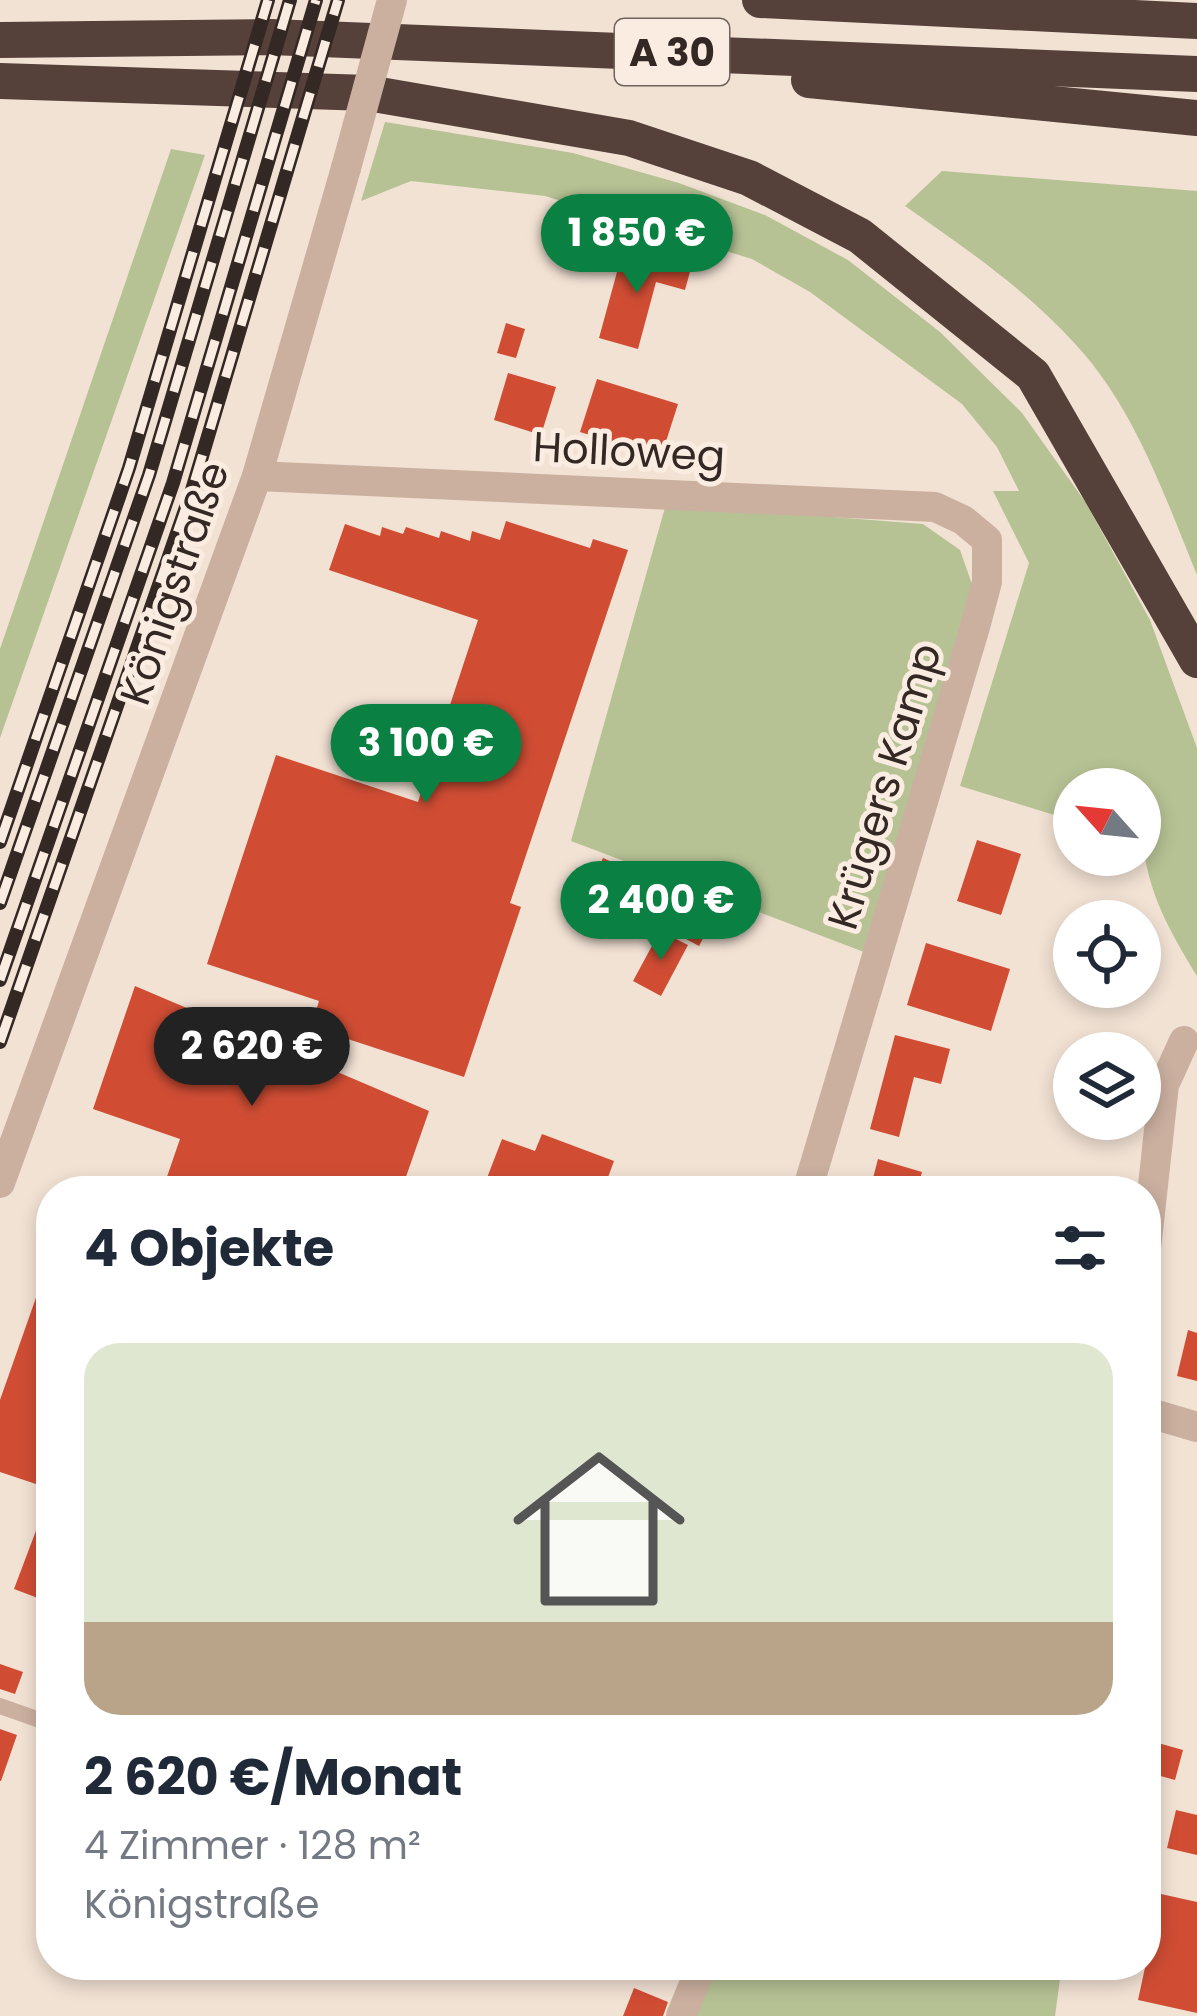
<!DOCTYPE html>
<html lang="de">
<meta charset="utf-8">
<style>
body{margin:0;font-family:Poppins,sans-serif;background:#f2f2f3;color:#1f2937;height:100vh;display:flex;flex-direction:column;font-size:45px;white-space:nowrap}
*{box-sizing:border-box;margin:0}
p{font-size:39px;color:#747a83}
.icon{flex:none;width:66px;height:66px;fill:none;stroke:currentColor;stroke-width:2;stroke-linecap:round;stroke-linejoin:round}
.map{position:relative;flex:1;overflow:hidden}
.sheet{position:absolute;left:36px;top:1176px;width:1125px;height:804px;display:flex;flex-direction:column;background:#fff;border-radius:48px;box-shadow:0 6px 18px #0003}
.sheet>*{flex:none}
.needle{width:78px;rotate:297deg}
.tools{position:absolute;left:1053px;top:768px;display:grid;gap:24px}
.tools a{display:grid;place-items:center;width:108px;height:108px;border-radius:50%;background:#fff;box-shadow:0 6px 18px #0003;font-size:60px}
.price{position:absolute;translate:-50% -102px;padding:0 27px;border-radius:42px;background:#0b8043;color:#fff;font-size:39px;line-height:78px;filter:drop-shadow(0 3px 6px #0008)}
.price::after{content:'';position:absolute;left:50%;top:72px;width:36px;height:27px;margin-left:-18px;background:inherit;clip-path:polygon(0 0,100% 0,50% 100%)}
.price.active{background:#222;color:#fff}
ul{padding:0;list-style:none}
li{display:grid;align-content:center;gap:24px;height:636px;padding:0 48px}
li span{display:grid;place-items:center;height:372px;border-radius:36px;color:#555}
li>.icon{margin-inline-start:auto}
span .icon{width:216px;height:216px;fill:#fffc;stroke-width:1}
li b{font-size:51px}
h2{display:flex;justify-content:space-between;align-items:center;height:144px;padding:0 48px;font-size:51px}
.map>svg:first-child{display:block}
.green{fill:#b6c294}
.building{fill:#d04d34}
.lines{fill:none;stroke-linecap:round;stroke-linejoin:round}
.service{stroke:#cbb0a0;stroke-width:16}
.minor{stroke:#cbb0a0;stroke-width:30}
.motorway{stroke:#56403a;stroke-width:36}
.rail-casing{stroke:#342824;stroke-width:14}
.rail{stroke:#faece1;stroke-width:9;stroke-dasharray:27;stroke-linecap:butt}
.minor-bridge{stroke:#cbb0a0;stroke-width:30}
.labels{text-anchor:middle;stroke-width:10;stroke-linejoin:round;paint-order:stroke}
.shield{fill:#faece1;stroke:#6f635d;stroke-width:3}
.shield-label{font-size:39px;font-weight:bold;fill:#342824}
.street-label{font-size:42px;fill:#342824;stroke:#faece1}
</style>
<div class="map">
<svg width="1197" height="2016" viewBox="0 0 1197 2016">
<rect width="100%" height="100%" fill="#f2e2d4"/>
<g class="green">
<path d="M385,122L573,153L679,183L765,215L848,260L940,332L1022,413L1086,503L1150,620L1197,748V976C1154,905 1140,872 1140,789H1074V821L960,786L1029,563L993,491H1019L997,447L962,404L810,292L752,259L545,196L411,181L361,201Z"/>
<path d="M171,149L205,155L0,738V649Z"/>
<path d="M942,171L1197,191V575C1165,497 1135,409 1077,346C1027,290 965,248 905,206Z"/>
<path d="M666,504L923,524L960,550L973,587L864,952L571,841Z"/>
<path d="M714,1965H1062L1055,2016H694Z"/>
</g>
<g class="building">
<path d="M623,250L691,268L685,290L656,282L638,349L599,338Z"/>
<path d="M506,323L525,329L516,358L497,353Z"/>
<path d="M508,373L556,387L541,435L494,420Z"/>
<path d="M597,379L678,404L661,457L580,432Z"/>
<path d="M506,521L590,548L593,539L628,550L510,903L521,907L464,1077L311,1027L319,1001L207,964L276,755L418,802L478,620L329,570L345,524L380,536L382,527L403,534L406,527L439,538L441,531L470,541L472,531L500,540Z"/>
<path d="M977,840L1021,854L1001,915L957,901Z"/>
<path d="M603,858L614,863L607,876L597,872Z"/>
<path d="M675,892L716,914L699,946L658,924Z"/>
<path d="M1140,921L1151,923L1142,966L1140,965Z"/>
<path d="M660,931L688,945L661,996L633,981Z"/>
<path d="M926,943L1010,969L991,1031L907,1005Z"/>
<path d="M135,986L429,1111L401,1191H162L180,1139L93,1109Z"/>
<path d="M895,1035L950,1049L941,1084L914,1077L899,1137L870,1129Z"/>
<path d="M542,1134L614,1161L603,1191H482L502,1139L535,1151Z"/>
<path d="M878,1159L922,1172L917,1191L873,1178Z"/>
<path d="M124,1182L135,1191H102L109,1183Z"/>
<path d="M51,1255V1489L0,1472V1400Z"/>
<path d="M1188,1330L1197,1333V1381L1177,1376Z"/>
<path d="M37,1528L51,1533V1603L14,1589Z"/>
<path d="M0,1664L23,1672L15,1694L0,1689Z"/>
<path d="M0,1729L17,1735L1,1781H0Z"/>
<path d="M1151,1741L1183,1750L1175,1780L1146,1772Z"/>
<path d="M1176,1810L1197,1815V1855L1167,1848Z"/>
<path d="M1161,1894L1197,1902V2013L1138,2000Z"/>
<path d="M634,1988L668,2002L663,2016H623Z"/>
</g>
<g class="lines">
<path class="service" d="M0,1706L51,1724"/>
<g class="minor">
<path d="M257,476L935,507L963,520L987,540V582L975,627L807,1191"/>
<path d="M0,1183L257,476L346,168"/>
<path d="M1146,1249L1164,1085L1184,1041"/>
<path d="M1146,1412L1197,1427"/>
<path d="M681,2016L702,1965"/>
</g>
<g class="motorway">
<path d="M760,0L1197,21"/>
<path d="M0,40L271,37L1197,74"/>
<path d="M809,80L1197,118"/>
<path d="M0,81L368,93L629,138L749,178L860,236L1033,375L1197,660"/>
</g>
<defs>
<g id="rail">
<path d="M0,842L129,468L268,0"/>
<path d="M0,903L149,475L290,0"/>
<path d="M0,980L173,483L316,0"/>
<path d="M0,1042L192,490L338,0"/>
</g>
</defs>
<use href="#rail" class="rail-casing"/>
<use href="#rail" class="rail"/>
<path class="minor-bridge" d="M346,168L392,0"/>
</g>
<g class="labels">
<rect class="shield" x="615" y="19" width="114" height="66" rx="9"/>
<g class="shield-label">
<text x="672" y="66">A 30</text>
</g>
<g class="street-label">
<text transform="translate(629 451) rotate(3)" y="15">Holloweg</text>
<text transform="translate(174 583) rotate(-71)" y="15">Königstraße</text>
<text transform="translate(884 786) rotate(-73)" y="15">Krügers Kamp</text>
</g>
</g>
</svg>
<div class="tools">
<a><svg class="needle" viewBox="-14 -14 28 28"><path d="M0-13l5 13h-10z" fill="#e53935"/><path d="M0 13l5-13h-10z" fill="#747a83"/></svg></a>
<a><svg class="icon" aria-label="locate" viewBox="0 0 24 24"><circle cx="12" cy="12" r="6"/><path d="M12 2v4M12 18v4M2 12h4M18 12h4"/></svg></a>
<a><svg class="icon" aria-label="layers" viewBox="0 0 24 24"><path d="M12 4l9 5-9 5-9-5zM3 14l9 5 9-5"/></svg></a>
</div>
<b class="price" style="left:637px;top:296px">1 850 €</b>
<b class="price" style="left:426px;top:806px">3 100 €</b>
<b class="price" style="left:661px;top:963px">2 400 €</b>
<b class="price active" style="left:252px;top:1109px">2 620 €</b>
<section class="sheet">
<h2>4 Objekte<svg class="icon" aria-label="filters" viewBox="0 0 24 24"><path d="M4 7h16M4 17h16"/><circle cx="9" cy="7" r="2"/><circle cx="15" cy="17" r="2"/></svg></h2>
<ul>
<li><span style="background:linear-gradient(#dfe7d0 75%,#b9a48a 0)"><svg class="icon" aria-label="home" viewBox="0 0 24 24"><path d="M3 11l9-7 9 7M6 9v11h12V9"/></svg></span><div><b>2 620 €/Monat</b><p>4 Zimmer · 128 m²</p><p>Königstraße</p></div></li>
</ul>
</section>
</div>
